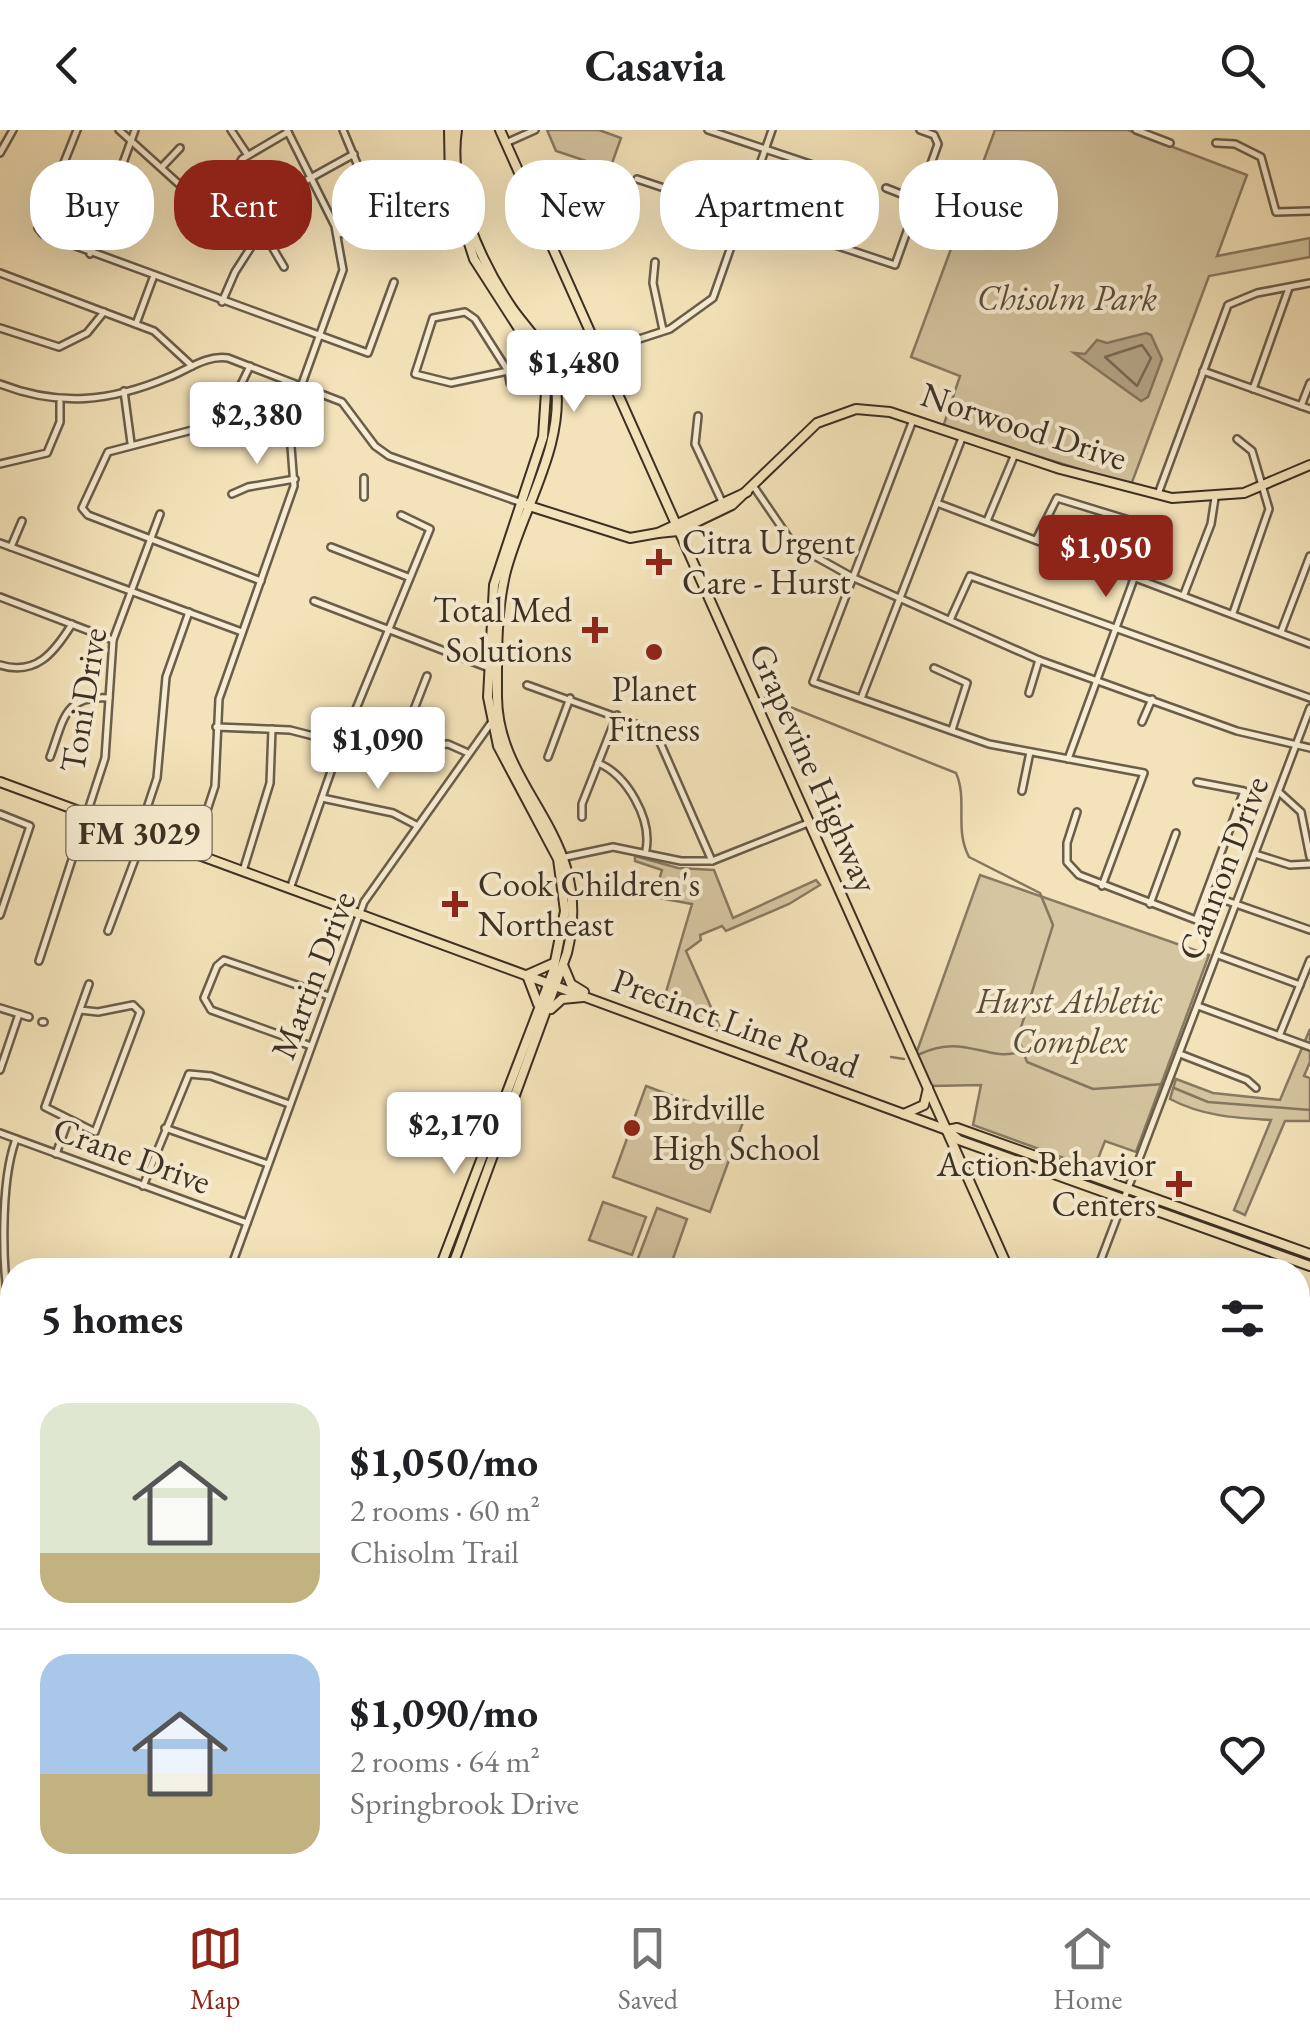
<!DOCTYPE html>
<meta charset="utf-8">
<style>
body{margin:0;font-family:"EB Garamond",serif;background:#f6f6f6;color:#202124;height:100vh;display:flex;flex-direction:column;font-size:38px;white-space:nowrap}
*{box-sizing:border-box;margin:0}
p{font-size:32px;color:#757577}
.icon{flex:none;width:55px;height:55px;fill:none;stroke:currentColor;stroke-width:2;stroke-linecap:round;stroke-linejoin:round}
.map{position:relative;flex:1;overflow:hidden}
.side{position:absolute;left:0px;top:1128px;width:1310px;height:642px;display:flex;flex-direction:column;background:#fff;border-radius:40px 40px 0 0;box-shadow:0 10px 40px #0002}
.side>*{flex:none}
.banner{position:absolute;left:30px;top:30px;width:1250px;height:90px;display:flex;gap:20px}
.price{position:absolute;translate:-50% -85px;padding:0 22px;border-radius:10px;background:#fff;color:#222;font-size:32px;line-height:65px;filter:drop-shadow(0 2px 5px #0008)}
.price::after{content:'';position:absolute;left:50%;top:60px;width:30px;height:22px;margin-left:-15px;background:inherit;clip-path:polygon(0 0,100% 0,50% 100%)}
.price.active{background:#8f2418;color:#fff}
ul{padding:0;list-style:none}
li{display:flex;align-items:center;gap:30px;height:250px;padding:0 40px}
li+li{border-top:2px solid #e0e0e0}
li span{display:grid;place-items:center;flex:none;width:280px;height:200px;border-radius:30px;color:#555}
li>.icon{margin-inline-start:auto}
span .icon{width:120px;height:120px;fill:#fffc;stroke-width:1}
li b{font-size:42px}
h2{display:flex;justify-content:space-between;align-items:center;height:120px;padding:0 40px;font-size:42px}
.pill{padding:0 35px;border-radius:40px;background:#fff;box-shadow:0 10px 40px #0002;font-size:35px;line-height:90px}
.pill.active{background:#8f2418;color:#fff}
header{display:flex;justify-content:space-between;align-items:center;height:130px;padding:0 40px;background:#fff;font-size:45px;font-weight:700}
.tab-bar{display:flex;justify-content:space-around;align-items:center;height:140px;border-top:2px solid #e0e0e0;background:#fff;font-size:28px;color:#757577}
.tab-bar a{display:grid;justify-items:center;gap:5px}
.tab-bar .active{color:#8f2418}
.map>svg:first-child{display:block}
.green{fill:#d5c5a0;stroke:#887a62;stroke-width:2.5}
.water{fill:#b5a687;stroke:#85775f;stroke-width:2.5}
.lines{fill:none;stroke-linecap:round;stroke-linejoin:round}
.shore{stroke:#786b55;stroke-width:2.5}
.stream{stroke:#85775f;stroke-width:2.5}
.minor-casing{stroke:#6a5d49;stroke-width:10}
.major-casing{stroke:#3c3023;stroke-width:12}
.minor{stroke:#f8edd2;stroke-width:5}
.major{stroke:#f4e3ba;stroke-width:8}
.poi-dot{fill:#8f2418;stroke:#f8edd2;stroke-width:4}
.labels{text-anchor:middle;stroke-width:8;stroke-linejoin:round;paint-order:stroke}
.shield{fill:#f8edd2;stroke:#746958;stroke-width:2.5}
.shield-label{font-size:32px;font-weight:bold;fill:#3c3023}
.park-label{font-size:35px;font-style:italic;fill:#5b4e3c;stroke:#f8edd2}
.street-label{font-size:35px;fill:#3c3023;stroke:#f8edd2}
.poi-label{font-size:35px;fill:#3c3023;stroke:#f8edd2;text-anchor:start}
</style>
<header><svg class="icon" aria-label="back" viewBox="0 0 24 24"><path d="M15 5l-7 7 7 7"/></svg>Casavia<svg class="icon" aria-label="search" viewBox="0 0 24 24"><circle cx="10" cy="10" r="6"/><path d="M15 15l6 6"/></svg></header>
<div class="map">
<svg width="1310" height="1768" viewBox="0 0 1310 1768">
<rect width="100%" height="100%" fill="#f4e3ba"/>
<filter id="stains"><feTurbulence type="fractalNoise" baseFrequency=".002" numOctaves="4"/><feColorMatrix values="0 0 0 0 .2 0 0 0 0 .09 0 0 0 0 .02 0 0 0 .5 -.17"/></filter>
<radialGradient id="worn" r=".72"><stop offset=".6" stop-color="#630" stop-opacity="0"/><stop offset="1" stop-color="#630" stop-opacity=".3"/></radialGradient>
<g class="green">
<path d="M547,0H599L621,8L610,39L556,21Z"/>
<path d="M995,0H1128L1247,45L1217,126L1310,108V127L1209,146L1131,355L943,297L960,246L911,227Z"/>
<path d="M635,726L678,738L714,740L733,788L816,750L820,755L789,774L726,801L722,796L700,805L701,810L686,821L722,902L661,879L692,774L654,767L662,740L635,731Z"/>
<path d="M980,745L1209,825L1136,1022L1105,1011L1094,1039L973,995L981,955L931,956L916,924Z"/>
<path d="M1310,899V932L1304,946L1310,948V991H1285L1245,1085L1234,1080L1271,990C1235,988 1202,986 1170,969L1176,949L1213,963L1280,970Z"/>
<path d="M646,956L743,992L710,1082L613,1047Z"/>
<path d="M603,1072L646,1087L632,1125L589,1110Z"/>
<path d="M657,1078L687,1089L669,1140L637,1131Z"/>
<path d="M787,1758H1100L1102,1760L1099,1768H795Z"/>
</g>
<path class="water" d="M1146,203L1151,205L1162,229L1148,267L1141,271L1074,223L1085,224L1097,210L1107,213Z"/>
<g class="lines">
<path class="shore" d="M1142,215L1151,228L1137,256L1105,227Z"/>
<g class="stream">
<path d="M765,567L956,643C968,670 954,699 969,727L1040,763L1053,795L1018,907L1027,932L1093,959L1164,954"/>
<path d="M920,924C964,903 986,932 1020,922"/>
<path d="M891,927L904,929"/>
<path d="M1174,958L1208,972L1310,980"/>
<path d="M0,1484L12,1489"/>
<path d="M1058,1758L1068,1768"/>
<path d="M975,1768L986,1762L1031,1766L1041,1758"/>
</g>
<defs>
<g id="minor">
<path d="M77,0L38,98L43,104L368,223L394,152"/>
<path d="M119,0L201,74L271,115L284,137"/>
<path d="M231,0L247,24"/>
<path d="M343,0L363,48"/>
<path d="M708,0L819,37"/>
<path d="M1136,0L1170,13"/>
<path d="M506,13L535,0"/>
<path d="M1216,13L1235,14L1261,27L1276,82L1310,81"/>
<path d="M0,23L13,0"/>
<path d="M162,37L180,18"/>
<path d="M637,49L895,135L938,14L934,5L920,0"/>
<path d="M886,58L919,71"/>
<path d="M107,71L140,86"/>
<path d="M339,104L373,97L464,96"/>
<path d="M195,107L242,29L288,2"/>
<path d="M90,124L135,0"/>
<path d="M655,132L653,153L663,200"/>
<path d="M0,143L154,201L192,236"/>
<path d="M222,172L235,142L287,61L354,24"/>
<path d="M465,182L475,189L508,241L451,253L415,244L433,188Z"/>
<path d="M136,194L153,148"/>
<path d="M0,198L59,217L87,203L104,182"/>
<path d="M599,222L670,199L713,168L772,0"/>
<path d="M250,236L223,292L108,322L82,378L88,385L261,451"/>
<path d="M1203,241L1310,279"/>
<path d="M510,253L508,241L540,234"/>
<path d="M0,254C59,277 110,272 169,247C189,239 206,225 228,228L342,272L375,316L389,326L519,372"/>
<path d="M1253,259L1289,158"/>
<path d="M124,261L131,313"/>
<path d="M1301,276L1310,253"/>
<path d="M698,286L695,314L724,376"/>
<path d="M913,290L813,552L989,614L1144,643L1102,756"/>
<path d="M0,334L47,323L60,292V272"/>
<path d="M364,348V367"/>
<path d="M754,357L793,414L854,448L1039,530L1237,601L1310,618"/>
<path d="M232,364L248,357L295,349"/>
<path d="M1158,364L1228,175L1257,163L1310,153"/>
<path d="M937,373L1310,514"/>
<path d="M987,391L1015,324"/>
<path d="M1036,410L1057,368L1132,391L1150,405L1068,629"/>
<path d="M0,413L242,502"/>
<path d="M11,417L22,391"/>
<path d="M331,417L408,447"/>
<path d="M1184,464L1211,394L1215,368"/>
<path d="M0,467L113,510"/>
<path d="M314,471L489,538"/>
<path d="M1233,483L1269,379L1252,321L1237,309"/>
<path d="M950,490L970,446L1310,568"/>
<path d="M1281,502L1310,426"/>
<path d="M0,535C36,546 54,523 72,494"/>
<path d="M934,538L967,553L952,600"/>
<path d="M527,555L655,601L712,731"/>
<path d="M1029,563L1039,530"/>
<path d="M862,566L962,308"/>
<path d="M1142,592L1152,569"/>
<path d="M216,597L290,600L372,621L448,614L466,622"/>
<path d="M404,621V605L427,546"/>
<path d="M50,627C64,590 63,565 109,568"/>
<path d="M548,627L570,568"/>
<path d="M598,633C627,645 652,689 646,720"/>
<path d="M1022,661L1030,622"/>
<path d="M1279,662L1301,682L1310,727"/>
<path d="M322,668L393,683L416,695"/>
<path d="M1077,682L1067,713V732L1079,745L1196,790L1244,661L1197,652"/>
<path d="M0,684L30,696L0,785"/>
<path d="M582,687V674L617,585"/>
<path d="M139,702L157,648L166,547L189,482"/>
<path d="M193,723L215,656L219,569L294,356L289,290L343,140L335,96L287,0"/>
<path d="M1255,724L1290,735L1310,734"/>
<path d="M561,728L613,717L681,731H712L808,693"/>
<path d="M243,741L270,653L272,599"/>
<path d="M290,759L335,630L430,399L401,385"/>
<path d="M1207,764L1310,800"/>
<path d="M1150,774L1176,703"/>
<path d="M108,801L144,705"/>
<path d="M1218,825L1300,855"/>
<path d="M39,831L105,628L113,510L160,384"/>
<path d="M1198,876L1310,917"/>
<path d="M0,878L29,887"/>
<path d="M80,880L98,882L133,875L140,882L95,1002L45,977L89,854"/>
<path d="M42,892H44"/>
<path d="M1279,906L1310,830"/>
<path d="M311,916L211,880L204,868L217,836L224,830L329,866"/>
<path d="M1180,924L1247,950L1256,958"/>
<path d="M0,940L19,884"/>
<path d="M165,998L268,1034"/>
<path d="M0,1003L247,1093"/>
<path d="M56,1024L68,991"/>
<path d="M143,1056L189,944L211,946L289,974"/>
<path d="M230,1140L364,772L491,593"/>
<path d="M1097,1140L1310,578"/>
<path d="M12,1190C1,1145 0,1052 16,1009"/>
<path d="M0,1208L12,1206"/>
<path d="M0,1268L12,1273"/>
<path d="M1310,1268L1303,1287L1310,1316"/>
<path d="M0,1312L12,1279"/>
<path d="M1298,1330L1310,1324"/>
<path d="M0,1367L12,1369"/>
<path d="M0,1442L12,1445"/>
<path d="M1298,1443L1310,1437"/>
<path d="M0,1701L12,1706"/>
<path d="M6,1727L12,1707"/>
<path d="M1298,1729L1310,1722"/>
<path d="M169,1758L201,1768"/>
<path d="M122,1768L126,1758"/>
<path d="M331,1768L337,1758"/>
<path d="M399,1768L404,1758"/>
<path d="M459,1768L466,1758"/>
<path d="M479,1768V1758"/>
<path d="M537,1768V1758"/>
<path d="M591,1768L592,1758"/>
<path d="M654,1768L655,1758"/>
<path d="M711,1768L712,1758"/>
<path d="M766,1768L767,1758"/>
</g>
<g id="major">
<path d="M500,0L1009,1140"/>
<path d="M526,375L630,408L658,403L747,362"/>
<path d="M658,403L678,401L732,375L817,293L856,279L890,282L1060,339L1172,368L1244,363L1310,335"/>
<path d="M0,652L947,1000L959,1010L1310,1136"/>
<path d="M563,835L571,854L584,862"/>
<path d="M538,874L527,845L554,833"/>
<path d="M551,879L562,869L583,867"/>
<path d="M904,984L924,975L928,958"/>
<path d="M947,1000L957,998L1310,1124"/>
<path d="M439,1140L553,842L565,781L558,729L498,616L488,567L494,455L543,307L546,262L537,227L474,129L450,54L449,0"/>
<path d="M451,1140L567,823C596,705 498,664 497,567C497,527 496,484 505,445C520,382 567,315 555,248C549,218 528,201 512,178C479,129 448,59 457,0"/>
<path d="M1294,1758L1299,1768"/>
<path d="M228,1768L232,1758"/>
<path d="M239,1768L243,1758"/>
</g>
</defs>
<use href="#minor" class="minor-casing"/>
<use href="#major" class="major-casing"/>
<use href="#minor" class="minor"/>
<use href="#major" class="major"/>
</g>
<g class="poi-dot">
<path d="M654 417h10v10h10v10h-10v10h-10v-10h-10v-10h10z"/>
<path d="M590 485h10v10h10v10h-10v10h-10v-10h-10v-10h10z"/>
<circle cx="654" cy="522" r="10"/>
<path d="M450 759h10v10h10v10h-10v10h-10v-10h-10v-10h10z"/>
<circle cx="632" cy="998" r="10"/>
<path d="M1174 1039h10v10h10v10h-10v10h-10v-10h-10v-10h10z"/>
</g>
<g class="labels">
<rect class="shield" x="66.5" y="676" width="145" height="54" rx="8"/>
<g class="shield-label">
<text x="139" y="714">FM 3029</text>
</g>
<g class="park-label">
<text x="1067" y="180">Chisolm Park</text>
<text x="1069" y="883">Hurst Athletic<tspan x="1069" dy="40">Complex</tspan></text>
</g>
<g class="street-label">
<text transform="translate(1024 296) rotate(18)" y="12">Norwood Drive</text>
<text transform="translate(83 570) rotate(-81)" y="12">Toni Drive</text>
<text transform="translate(814 638) rotate(66)" y="12">Grapevine Highway</text>
<text transform="translate(1223 738) rotate(-69)" y="12">Cannon Drive</text>
<text transform="translate(313 845) rotate(-69)" y="12">Martin Drive</text>
<text transform="translate(736 893) rotate(20)" y="12">Precinct Line Road</text>
<text transform="translate(132 1025) rotate(20)" y="12">Crane Drive</text>
</g>
<g class="poi-label">
<text x="682" y="424">Citra Urgent<tspan x="682" dy="40">Care - Hurst</tspan></text>
<text x="572" y="492" text-anchor="end">Total Med<tspan x="572" dy="40">Solutions</tspan></text>
<text x="654" y="571" text-anchor="middle">Planet<tspan x="654" dy="40">Fitness</tspan></text>
<text x="478" y="766">Cook Children's<tspan x="478" dy="40">Northeast</tspan></text>
<text x="652" y="990">Birdville<tspan x="652" dy="40">High School</tspan></text>
<text x="1156" y="1046" text-anchor="end">Action Behavior<tspan x="1156" dy="40">Centers</tspan></text>
</g>
</g>
<rect width="100%" height="100%" filter="url(#stains)"/>
<rect width="100%" height="100%" fill="url(#worn)"/>
</svg>
<b class="price" style="left:574px;top:285px">$1,480</b>
<b class="price" style="left:257px;top:337px">$2,380</b>
<b class="price active" style="left:1106px;top:470px">$1,050</b>
<b class="price" style="left:378px;top:662px">$1,090</b>
<b class="price" style="left:454px;top:1047px">$2,170</b>
<div class="banner">
<a class="pill">Buy</a>
<a class="pill active">Rent</a>
<a class="pill">Filters</a>
<a class="pill">New</a>
<a class="pill">Apartment</a>
<a class="pill">House</a>
</div>
<section class="side">
<h2>5 homes<svg class="icon" aria-label="filters" viewBox="0 0 24 24"><path d="M4 7h16M4 17h16"/><circle cx="9" cy="7" r="2"/><circle cx="15" cy="17" r="2"/></svg></h2>
<ul>
<li><span style="background:linear-gradient(#dfe7d0 75%,#c2b280 0)"><svg class="icon" aria-label="home" viewBox="0 0 24 24"><path d="M3 11l9-7 9 7M6 9v11h12V9"/></svg></span><div><b>$1,050/mo</b><p>2 rooms · 60 m²</p><p>Chisolm Trail</p></div><svg class="icon" aria-label="heart" viewBox="0 0 24 24"><path d="M12 20l-8-8c-3-5 5-10 8-4 3-6 11-1 8 4z"/></svg></li>
<li><span style="background:linear-gradient(#a9c7e8 60%,#c2b280 0)"><svg class="icon" aria-label="home" viewBox="0 0 24 24"><path d="M3 11l9-7 9 7M6 9v11h12V9"/></svg></span><div><b>$1,090/mo</b><p>2 rooms · 64 m²</p><p>Springbrook Drive</p></div><svg class="icon" aria-label="heart" viewBox="0 0 24 24"><path d="M12 20l-8-8c-3-5 5-10 8-4 3-6 11-1 8 4z"/></svg></li>
</ul>
</section>
</div>
<nav class="tab-bar">
<a class="active"><svg class="icon" aria-label="map" viewBox="0 0 24 24"><path d="M3 6l6-2 6 2 6-2v14l-6 2-6-2-6 2zM9 4v14M15 6v14"/></svg>Map</a>
<a><svg class="icon" aria-label="saved" viewBox="0 0 24 24"><path d="M7 4h10v16l-5-4-5 4z"/></svg>Saved</a>
<a><svg class="icon" aria-label="home" viewBox="0 0 24 24"><path d="M3 11l9-7 9 7M6 9v11h12V9"/></svg>Home</a>
</nav>
